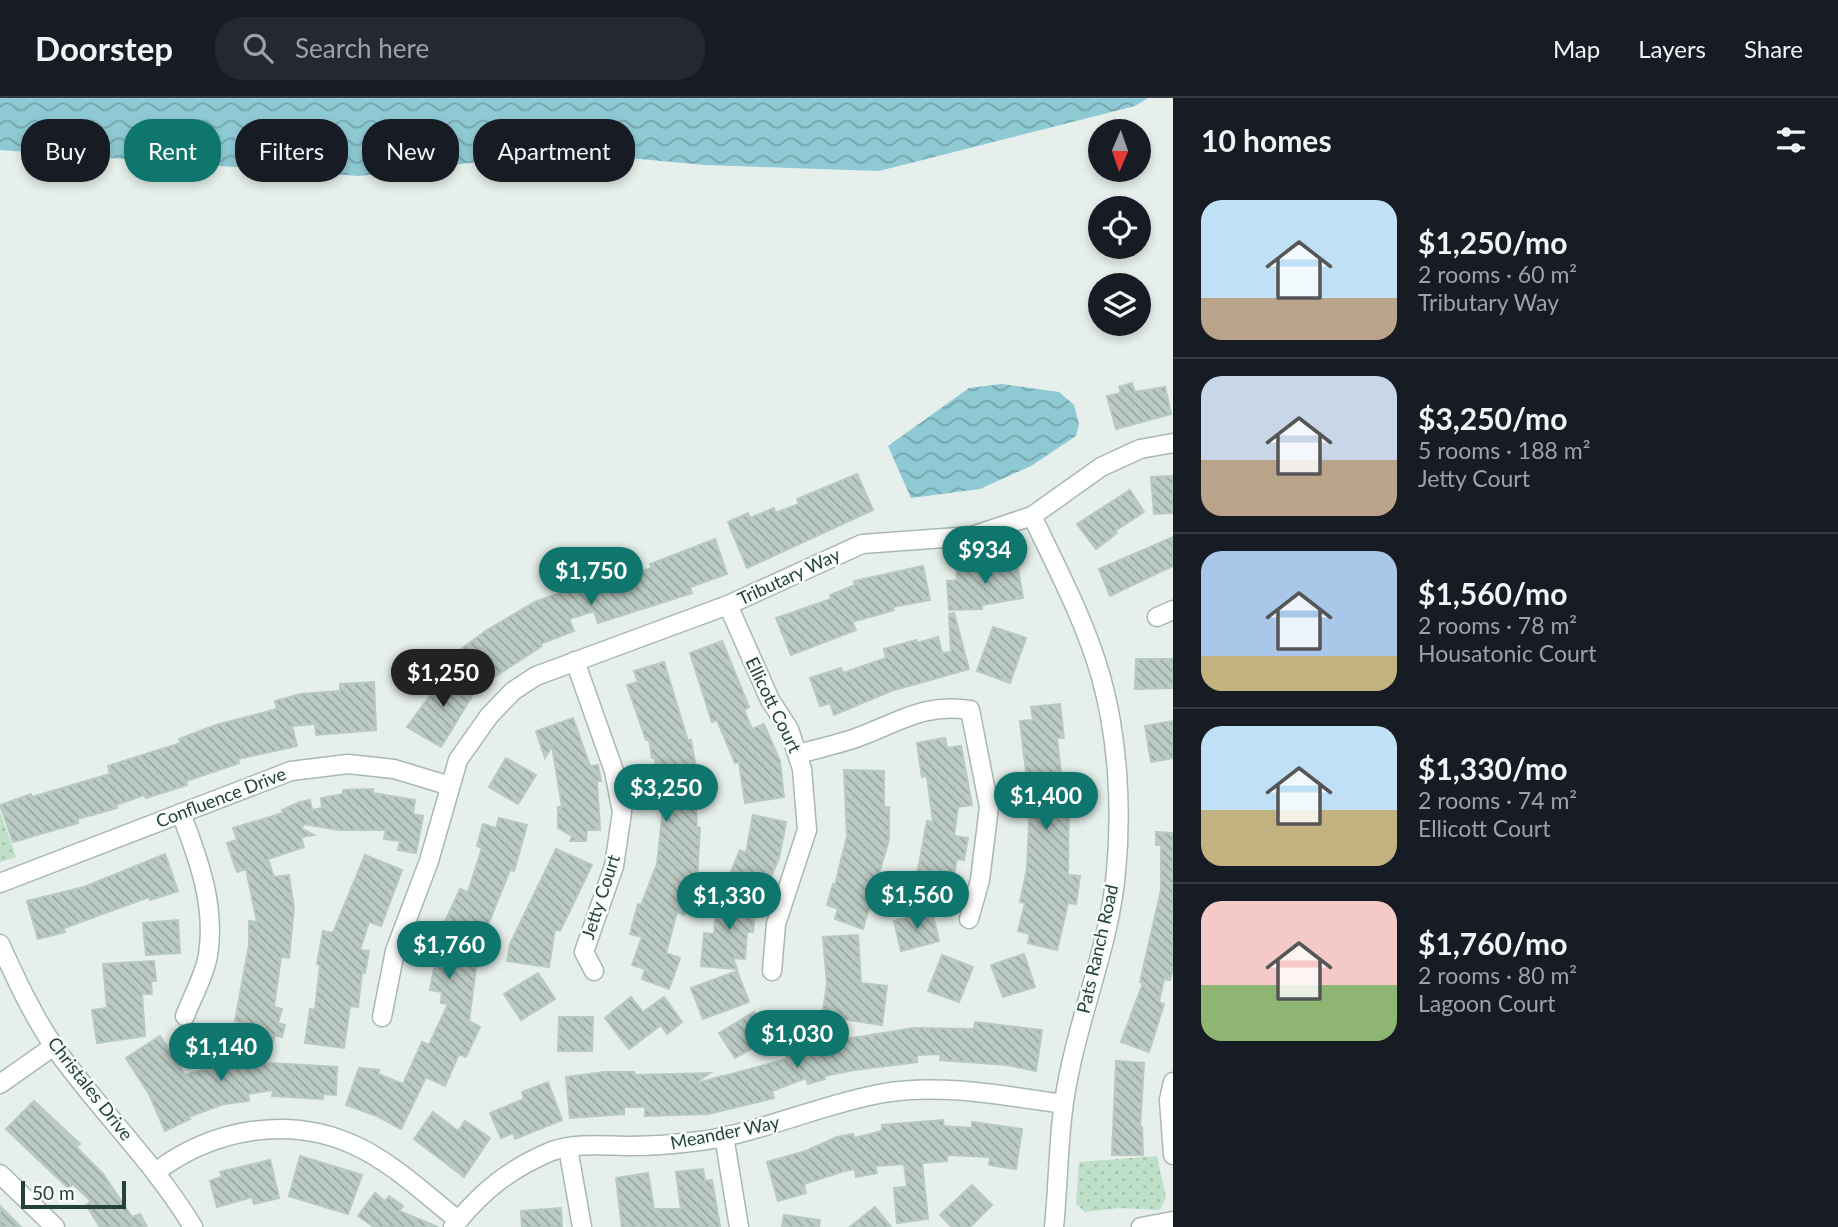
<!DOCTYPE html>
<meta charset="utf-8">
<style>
body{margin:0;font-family:Lato,sans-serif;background:#242831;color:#f1f3f6;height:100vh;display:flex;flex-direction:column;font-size:26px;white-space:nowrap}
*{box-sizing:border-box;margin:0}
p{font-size:23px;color:#9ea1a6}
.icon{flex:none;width:38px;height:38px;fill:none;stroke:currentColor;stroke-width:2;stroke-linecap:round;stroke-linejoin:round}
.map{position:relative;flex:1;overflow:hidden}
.details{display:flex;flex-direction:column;background:#171b24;width:665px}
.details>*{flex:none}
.top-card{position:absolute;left:21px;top:21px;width:665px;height:63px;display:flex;gap:14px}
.needle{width:46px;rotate:182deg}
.controls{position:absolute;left:1088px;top:21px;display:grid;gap:14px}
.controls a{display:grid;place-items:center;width:63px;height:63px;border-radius:50%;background:#171b24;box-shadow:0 4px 10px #0003;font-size:35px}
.scale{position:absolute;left:21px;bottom:18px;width:105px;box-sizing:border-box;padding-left:7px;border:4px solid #24423a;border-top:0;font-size:19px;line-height:24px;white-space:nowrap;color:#24423a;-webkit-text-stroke:5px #f7fbf9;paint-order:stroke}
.price{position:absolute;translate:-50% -60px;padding:0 16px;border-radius:24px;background:#0f766e;color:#fff;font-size:23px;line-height:46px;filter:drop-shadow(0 2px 4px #0008)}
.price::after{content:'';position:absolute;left:50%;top:42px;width:21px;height:16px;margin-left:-10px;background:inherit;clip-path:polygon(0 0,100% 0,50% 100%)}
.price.selected{background:#222;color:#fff}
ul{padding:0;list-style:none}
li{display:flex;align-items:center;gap:21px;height:175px;padding:0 28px}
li+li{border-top:2px solid #363941}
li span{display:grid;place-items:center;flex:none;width:196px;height:140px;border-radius:21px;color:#555}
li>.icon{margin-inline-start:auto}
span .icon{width:84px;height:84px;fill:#fffc;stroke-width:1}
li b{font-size:30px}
h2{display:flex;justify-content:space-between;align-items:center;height:84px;padding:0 28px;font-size:30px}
.tag{padding:0 24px;border-radius:28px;background:#171b24;box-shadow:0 4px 10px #0003;font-size:24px;line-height:63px}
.tag.selected{background:#0f766e;color:#fff}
header{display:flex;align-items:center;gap:42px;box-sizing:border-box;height:98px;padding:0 35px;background:#171b24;border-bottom:2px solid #363941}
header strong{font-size:33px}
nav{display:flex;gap:38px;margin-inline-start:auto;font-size:24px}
.search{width:490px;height:63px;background:#242831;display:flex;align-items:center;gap:18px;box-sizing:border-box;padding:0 24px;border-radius:28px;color:#9ea1a6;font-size:26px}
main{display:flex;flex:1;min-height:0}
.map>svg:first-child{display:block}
.grass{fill:url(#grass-dots)}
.water{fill:url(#water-waves)}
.building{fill:url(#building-back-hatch);stroke:#b8c9c2;stroke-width:2}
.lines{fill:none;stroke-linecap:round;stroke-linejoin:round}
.minor-casing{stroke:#a8b8b2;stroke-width:21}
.minor{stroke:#fff;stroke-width:18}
.labels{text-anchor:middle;stroke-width:5;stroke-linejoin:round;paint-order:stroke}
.street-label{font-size:18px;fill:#24423a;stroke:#f7fbf9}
</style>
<header>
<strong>Doorstep</strong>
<div class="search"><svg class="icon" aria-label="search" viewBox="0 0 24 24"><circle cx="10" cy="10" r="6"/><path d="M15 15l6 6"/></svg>Search here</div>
<nav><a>Map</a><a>Layers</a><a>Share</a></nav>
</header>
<main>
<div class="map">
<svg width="1173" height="1129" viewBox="0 0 1173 1129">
<defs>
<pattern id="grass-dots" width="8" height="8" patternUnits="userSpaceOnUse" patternTransform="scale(1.75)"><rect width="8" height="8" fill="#bfe0c8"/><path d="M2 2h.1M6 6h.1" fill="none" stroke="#a4c1ad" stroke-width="1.8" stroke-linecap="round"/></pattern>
<pattern id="water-waves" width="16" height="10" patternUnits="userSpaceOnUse" patternTransform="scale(1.75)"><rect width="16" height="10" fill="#8ec9d4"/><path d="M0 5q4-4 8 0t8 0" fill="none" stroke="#74a5ad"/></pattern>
<pattern id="building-back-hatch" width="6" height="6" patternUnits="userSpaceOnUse" patternTransform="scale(1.75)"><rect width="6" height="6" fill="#bbcac4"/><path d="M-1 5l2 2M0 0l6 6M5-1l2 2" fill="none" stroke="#98a6a0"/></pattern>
</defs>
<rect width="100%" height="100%" fill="#e6efeb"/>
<g class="grass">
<path d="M0,714L16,759L0,764Z"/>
<path d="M1157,1058L1166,1099L1160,1112L1119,1110L1085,1114L1076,1106L1079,1064Z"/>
</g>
<g class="water">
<path d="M0,0H1148L1135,8L879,73L705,67L563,54L359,78L0,52Z"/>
<path d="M1001,286L1059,294L1074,307L1079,326L1076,338L1031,368L980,391L911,400L888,348L969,290Z"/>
</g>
<g class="building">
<path d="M1132,285L1135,294L1165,289L1171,316L1116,331L1107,298L1121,295L1119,289Z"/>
<path d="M857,376L873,412L747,470L728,424L748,415L750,420L774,410L775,415L799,406L797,401Z"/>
<path d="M1173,378V415L1154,416L1151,379Z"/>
<path d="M1130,392L1144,414L1115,433L1117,435L1096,451L1077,426Z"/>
<path d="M1173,439V468L1110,498L1099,471Z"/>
<path d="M715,441L727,476L690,489L692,495L598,525L594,513L569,521L574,533L540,546L542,548L485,585L460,552L487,532L535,504L606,478L608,483L652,470L650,466Z"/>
<path d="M1016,460L1023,500L982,507V511L949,512L947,483L957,482L956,469L983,468Z"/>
<path d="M923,468L930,502L893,509L894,512L852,524L856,532L791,557L776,520L831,501L830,497L855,487L854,483Z"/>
<path d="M954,515L969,571L891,593L834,617L830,605L820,608L810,580L841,570L843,575L886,560L884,551L916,542L917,545L938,539L942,555L951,554L949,516Z"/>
<path d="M993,529L1026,540L1010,585L977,573Z"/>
<path d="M722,543L749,609L744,612L752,631L764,626L780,663L784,699L745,705L739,664L735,665L717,622L712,624L690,555Z"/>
<path d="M1136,561H1173V590L1135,591Z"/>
<path d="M664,564L688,643L691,642L697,676H694L697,729L700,730L697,781L684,817L677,814L666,855L680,860L669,891L642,881L645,871L632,867L642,839L630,836L638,806L641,807L657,766L663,710H660L655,660H652L649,641L646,642L627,587L638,584L634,573Z"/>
<path d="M449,572L477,590L441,649L407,629Z"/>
<path d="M374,584L376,632L316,637L315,626L292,628L297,648L238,661L239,665L186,683L187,687L146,700L144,697L116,707L117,710L77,721L78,725L13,744L0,707L31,696L32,699L110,676L108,668L181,645L179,641L216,627L277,611L275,603L301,596L340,593V586Z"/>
<path d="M1060,606L1064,640H1057L1063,692H1069L1068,777L1080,778L1076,806L1068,805L1057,852L1028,845L1030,836L1018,833L1025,805L1020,804L1027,771L1030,701H1027L1028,673L1026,674L1020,623L1033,622L1031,609Z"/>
<path d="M573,620L590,668L598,667L601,683H597L600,732H587L586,743H570L572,738L558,730V709H562L552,648L545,660L536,633Z"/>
<path d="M1173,623V660L1151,664L1145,628Z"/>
<path d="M945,640L947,650L961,648L972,707L958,709L954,738L968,740L964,762L957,761L952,787L948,786L946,798H941L914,793L927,723L933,724L927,678L922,679L917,645Z"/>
<path d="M506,660L536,677L518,706L489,689Z"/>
<path d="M844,672L884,673V709H889V741L863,831L835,821L838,811L827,807L833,786L835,787L847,738Z"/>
<path d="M373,691V695L415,702L413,716L423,718L416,755L398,752L400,743L384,741L386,732H339L303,726L302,731L314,737L301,739L304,749L268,761L274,779L289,777L294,810L289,860L281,859L274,909L282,911L278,925L285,927L282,939L275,937L273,944L244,936L247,926L235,923L249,847V823L257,824L246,771L237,774L227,745L237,742L233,730L283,715L282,712L300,704L310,702L312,712L322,710L321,700L343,696V692Z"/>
<path d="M753,717L786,724L779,760L764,796L728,781L740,752L746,755Z"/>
<path d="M499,720L527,727L514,773L510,772L485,834L481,832L469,923L480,929L466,959L459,956L445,988L426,979L401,1031L377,1018L346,1007L359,970L379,972L378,976L403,986L422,944L429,947L448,906L441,905L442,894L430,892L441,832L460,791L468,794L482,750L477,748L483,726L496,730Z"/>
<path d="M1156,734L1173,735V869L1170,882L1164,881L1159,904L1164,906L1149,954L1121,944L1143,885L1140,884L1161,792V747H1156Z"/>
<path d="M556,751L592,767L560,833L555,831L549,869L507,863L510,846Z"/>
<path d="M165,756L178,793L150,802L149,799L64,830L65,834L38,841L27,803L84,789Z"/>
<path d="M365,757L402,772L381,828L369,824L360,852L369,853L365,875L362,874L358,909L350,908L344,950L305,945L310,911L315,912L320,867L317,866L323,833L333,835Z"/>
<path d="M717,797L756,800L753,834H747L745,861L733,860L737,871L701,868L704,835L714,836Z"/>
<path d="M932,813L939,843L901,853L894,823Z"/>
<path d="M178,822L180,855L146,857L143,825Z"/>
<path d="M858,837L861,885L887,888L882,927L822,918L827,886L823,839Z"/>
<path d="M1024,856L1035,889L1003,899L991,867Z"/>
<path d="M942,857L973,869L959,904L928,893Z"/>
<path d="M154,863L156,883H151L152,896H142L145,938L97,945L92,912L107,910L103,866Z"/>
<path d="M737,873L749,904L703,921L691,890Z"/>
<path d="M538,875L555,901L521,922L504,896Z"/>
<path d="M631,899L643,914L664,899L682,924L667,936L661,927L629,951L605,920Z"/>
<path d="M754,914L768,941L735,960L719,935Z"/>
<path d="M559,919H593L592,953H558Z"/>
<path d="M975,924L1042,932L1036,973L1008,967L940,962L941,956L917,957V964L854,972L824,978L825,981L808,986L806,980L772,993L774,1000L708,1016L645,1018V1009H624V1016L570,1020L566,979L604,974H634V977L710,975L694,986L722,978L725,983L724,978L787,961L786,957L822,945L914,930L974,931Z"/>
<path d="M160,938L185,977L213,969L214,973L271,965L337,969L336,997L323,996V1001L272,998L273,992L248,996L249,1003L224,1006L188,1019L190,1021L165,1033L149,996L126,960Z"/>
<path d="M1116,963L1144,965L1140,1029H1142L1143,1057H1112Z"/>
<path d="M548,984L562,1022L515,1041L513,1035L501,1040L490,1015L524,1001L522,994Z"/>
<path d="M34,1003L80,1046L76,1049L103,1076L132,1119L140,1116L147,1129H100L86,1107L91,1103L73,1086L68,1090L6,1031Z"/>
<path d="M433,1014L458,1033L465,1023L490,1040L464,1079L414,1041Z"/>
<path d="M943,1022L944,1028L972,1030V1024L1022,1031L1016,1071L989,1067L990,1059L947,1057V1063L922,1065L928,1121L897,1125L894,1090L907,1089L904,1066L875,1068L877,1075L856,1079L855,1071L844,1073L804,1086L806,1095L778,1103L767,1064L806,1053L837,1039L853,1036L854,1040L882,1033V1027Z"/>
<path d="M300,1058L362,1077L348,1116L289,1098Z"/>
<path d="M270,1062L279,1100L254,1106L252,1099L217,1109L210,1083L222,1079L220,1074Z"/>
<path d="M703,1071L705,1083L712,1082L720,1129H622L616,1080L648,1075L654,1111H681L676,1074Z"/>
<path d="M972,1087L992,1107L970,1129H952L940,1117Z"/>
<path d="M375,1095L385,1103L389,1098L403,1108L399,1113L438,1129H374L358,1118Z"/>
<path d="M0,1108L21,1129H0Z"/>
<path d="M875,1109L891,1129H850Z"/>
<path d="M561,1110L562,1129H522L521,1113Z"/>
<path d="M784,1117L820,1122L819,1129H782Z"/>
</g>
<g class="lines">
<defs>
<g id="minor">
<path d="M1032,418C1057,470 1085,523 1101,579C1118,640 1122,711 1116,774C1110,844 1081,912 1068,981C1058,1029 1059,1080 1054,1129"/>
<path d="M728,507L770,602L789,631L802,671L807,732L776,826L772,873"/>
<path d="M1157,519L1173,512"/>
<path d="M575,563L614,673L622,714L614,768L584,854L594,873"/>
<path d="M798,656C819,650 841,646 861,638C901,623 925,605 970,612L989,709L980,782L969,821"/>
<path d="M181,715C198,760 216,807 208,857C205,877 192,899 185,918"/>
<path d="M0,785L291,673L348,666L394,671L450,688"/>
<path d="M0,846C16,881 33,918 55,950C99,1012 154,1064 193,1129"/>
<path d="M382,919L395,853L429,763L458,662L489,618L513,593L536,578L728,507L862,446L972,438L1032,418L1101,369L1140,351L1173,345"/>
<path d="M1173,984L1169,1002L1173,1057"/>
<path d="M0,986L54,948"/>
<path d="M724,1038L739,1129"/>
<path d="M568,1050L582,1129"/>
<path d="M157,1073C213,1031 289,1017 354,1047C392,1064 426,1097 458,1122"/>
<path d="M0,1076L55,1129"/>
<path d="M453,1129C482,1093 509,1071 552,1053C577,1044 606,1048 631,1048C654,1048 677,1046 700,1043C764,1034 821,1006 884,995C941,985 1006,998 1063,1006"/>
<path d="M1141,1129L1173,1123"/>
</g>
</defs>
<use href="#minor" class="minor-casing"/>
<use href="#minor" class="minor"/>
</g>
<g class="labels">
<g class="street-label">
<text transform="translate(789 479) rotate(-25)" y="6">Tributary Way</text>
<text transform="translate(773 607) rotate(64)" y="6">Ellicott Court</text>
<text transform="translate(221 700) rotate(-21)" y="6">Confluence Drive</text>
<text transform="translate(601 799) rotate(-72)" y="6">Jetty Court</text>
<text transform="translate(1098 851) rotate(-77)" y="6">Pats Ranch Road</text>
<text transform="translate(90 991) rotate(52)" y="6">Christales Drive</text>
<text transform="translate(725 1035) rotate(-11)" y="6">Meander Way</text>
</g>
</g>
</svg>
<div class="controls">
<a><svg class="needle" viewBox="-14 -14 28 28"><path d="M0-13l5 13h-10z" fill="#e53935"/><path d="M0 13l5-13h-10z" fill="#9ea1a6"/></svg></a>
<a><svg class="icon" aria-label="locate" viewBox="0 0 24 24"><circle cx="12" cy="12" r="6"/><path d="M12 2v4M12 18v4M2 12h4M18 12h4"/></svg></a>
<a><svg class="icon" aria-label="layers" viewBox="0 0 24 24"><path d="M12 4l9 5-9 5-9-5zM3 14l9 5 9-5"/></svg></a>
</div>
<div class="scale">50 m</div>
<b class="price" style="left:985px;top:488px">$934</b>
<b class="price" style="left:591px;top:509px">$1,750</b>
<b class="price selected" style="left:443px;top:611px">$1,250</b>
<b class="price" style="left:666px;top:726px">$3,250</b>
<b class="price" style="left:1046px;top:734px">$1,400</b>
<b class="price" style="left:917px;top:833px">$1,560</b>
<b class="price" style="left:729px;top:834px">$1,330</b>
<b class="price" style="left:449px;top:883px">$1,760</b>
<b class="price" style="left:797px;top:972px">$1,030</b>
<b class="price" style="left:221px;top:985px">$1,140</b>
<div class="top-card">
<a class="tag">Buy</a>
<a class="tag selected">Rent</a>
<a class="tag">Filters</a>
<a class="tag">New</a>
<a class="tag">Apartment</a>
</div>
</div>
<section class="details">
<h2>10 homes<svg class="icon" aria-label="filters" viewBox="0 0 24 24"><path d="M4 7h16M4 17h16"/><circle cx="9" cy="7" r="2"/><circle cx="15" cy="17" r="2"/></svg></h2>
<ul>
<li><span style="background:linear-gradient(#bfe0f5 70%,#b9a48a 0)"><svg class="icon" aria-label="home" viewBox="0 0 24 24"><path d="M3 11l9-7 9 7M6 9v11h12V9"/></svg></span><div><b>$1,250/mo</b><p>2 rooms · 60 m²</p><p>Tributary Way</p></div></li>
<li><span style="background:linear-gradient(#c9d6e8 60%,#b9a48a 0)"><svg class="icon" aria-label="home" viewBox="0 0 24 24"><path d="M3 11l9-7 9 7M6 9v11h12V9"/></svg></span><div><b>$3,250/mo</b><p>5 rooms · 188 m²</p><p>Jetty Court</p></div></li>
<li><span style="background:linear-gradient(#a9c7e8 75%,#c2b280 0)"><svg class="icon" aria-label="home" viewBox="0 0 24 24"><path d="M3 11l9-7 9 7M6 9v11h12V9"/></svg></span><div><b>$1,560/mo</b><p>2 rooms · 78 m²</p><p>Housatonic Court</p></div></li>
<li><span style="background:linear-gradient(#bfe0f5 60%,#c2b280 0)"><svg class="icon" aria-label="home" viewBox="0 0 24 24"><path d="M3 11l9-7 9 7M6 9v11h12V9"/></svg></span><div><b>$1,330/mo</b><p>2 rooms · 74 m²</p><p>Ellicott Court</p></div></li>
<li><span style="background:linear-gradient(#f6c9c9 60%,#8fb573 0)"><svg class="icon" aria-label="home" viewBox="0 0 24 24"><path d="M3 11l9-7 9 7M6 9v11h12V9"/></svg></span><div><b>$1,760/mo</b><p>2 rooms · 80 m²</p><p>Lagoon Court</p></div></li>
</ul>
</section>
</main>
